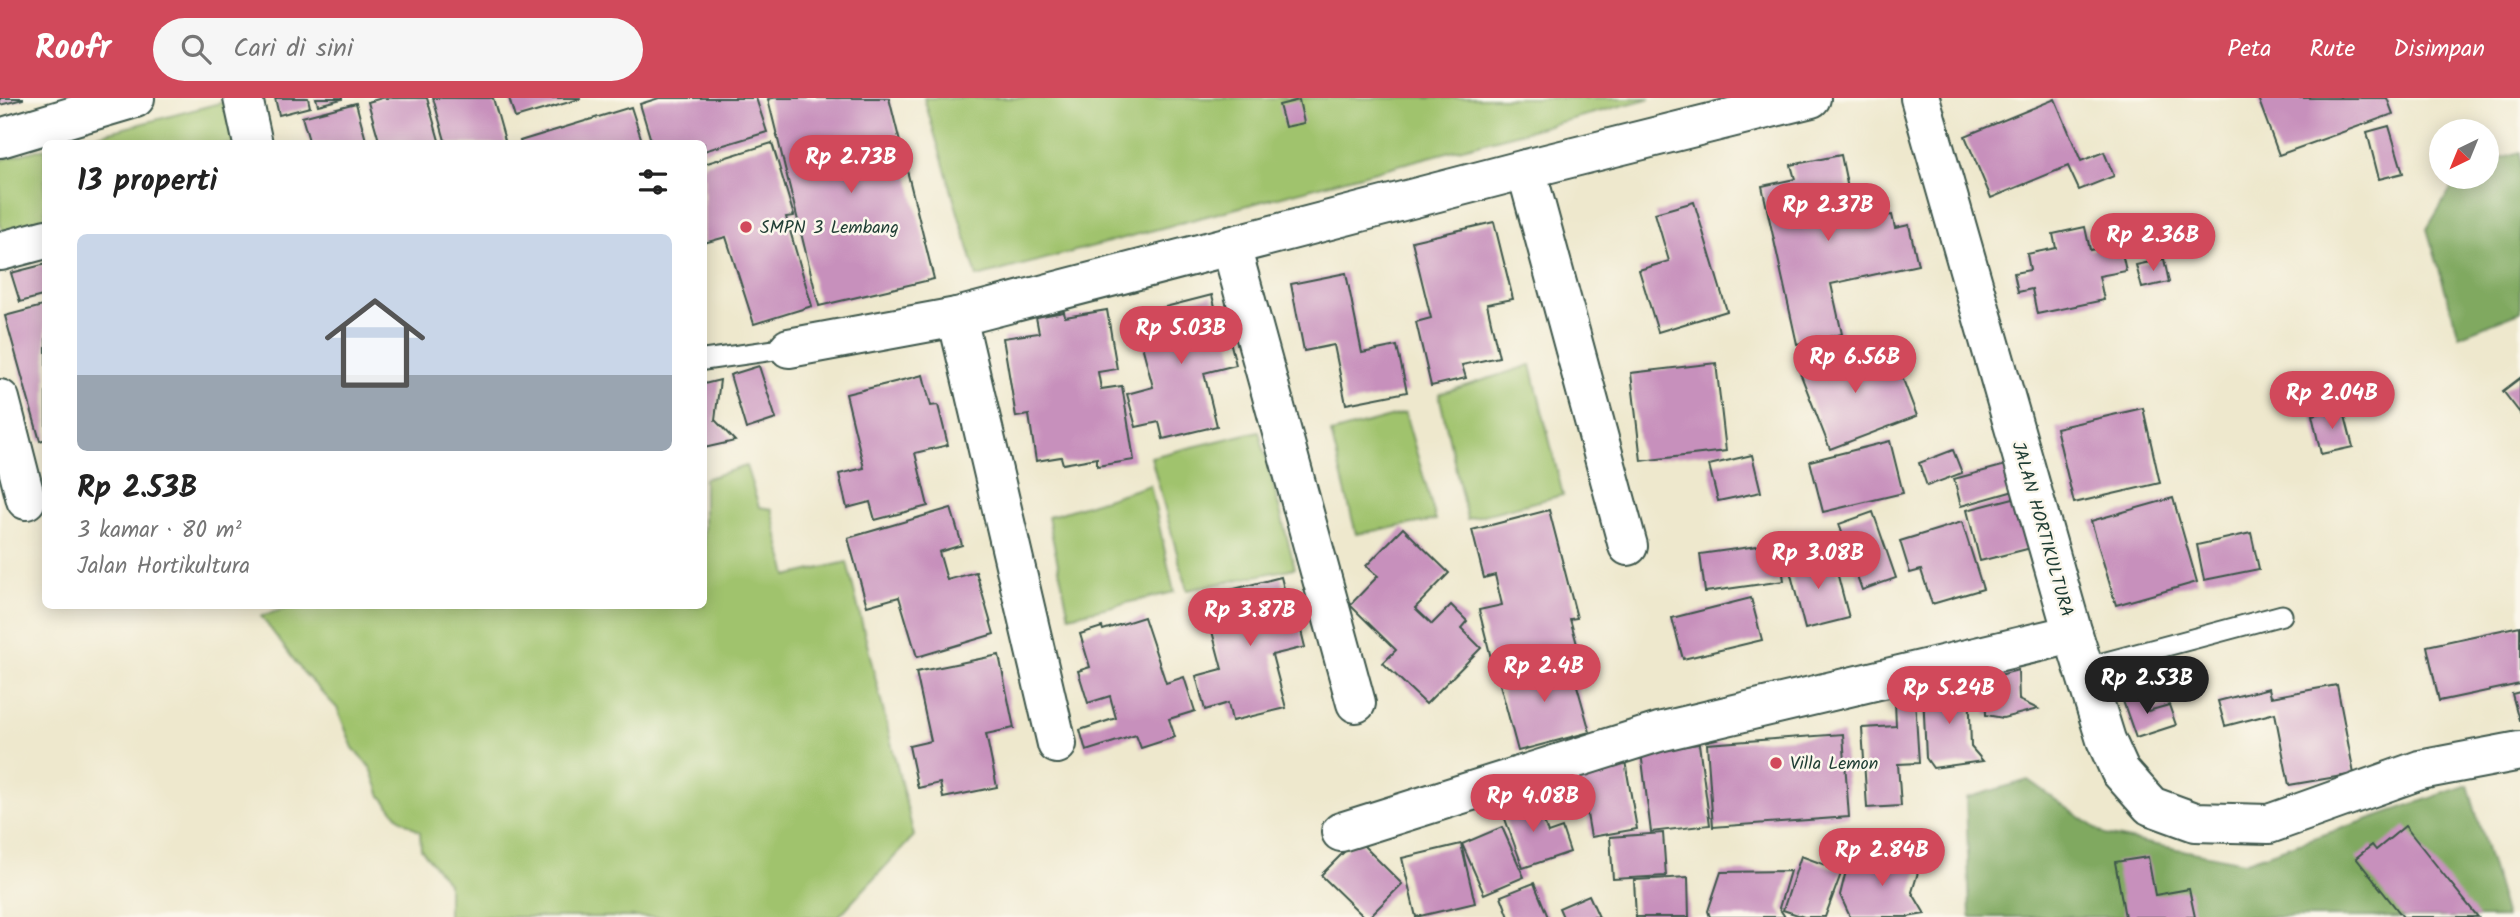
<!DOCTYPE html>
<html lang="id">
<meta charset="utf-8">
<style>
body{margin:0;font-family:Kalam,sans-serif;background:#f6f6f6;color:#222;height:100vh;display:flex;flex-direction:column;font-size:26px;white-space:nowrap}
*{box-sizing:border-box;margin:0}
p{font-size:23px;color:#767676}
.icon{flex:none;width:38px;height:38px;fill:none;stroke:currentColor;stroke-width:2;stroke-linecap:round;stroke-linejoin:round}
.map{position:relative;flex:1;overflow:hidden}
.details{position:absolute;left:42px;top:42px;width:665px;height:469px;display:flex;flex-direction:column;background:#fff;border-radius:10px;box-shadow:0 4px 18px #0003}
.details>*{flex:none}
.needle{width:46px;rotate:223deg}
.tools{position:absolute;left:2429px;top:21px;display:grid;gap:14px}
.tools a{display:grid;place-items:center;width:70px;height:70px;border-radius:50%;background:#fff;box-shadow:0 4px 18px #0003;font-size:35px}
.price{position:absolute;translate:-50% -60px;padding:0 16px;border-radius:24px;background:#d1495b;color:#fff;font-size:23px;line-height:46px;filter:drop-shadow(0 2px 4px #0008)}
.price::after{content:'';position:absolute;left:50%;top:42px;width:21px;height:16px;margin-left:-10px;background:inherit;clip-path:polygon(0 0,100% 0,50% 100%)}
.price.current{background:#222;color:#fff}
ul{padding:0;list-style:none}
li{display:grid;align-content:center;gap:14px;height:371px;padding:0 35px}
li+li{border-top:2px solid #e0e0e0}
li span{display:grid;place-items:center;height:217px;border-radius:10px;color:#555}
li>.icon{margin-inline-start:auto}
span .icon{width:126px;height:126px;fill:#fffc;stroke-width:1}
li b{font-size:30px}
h2{display:flex;justify-content:space-between;align-items:center;height:84px;padding:0 35px;font-size:30px}
header{display:flex;align-items:center;gap:42px;box-sizing:border-box;height:98px;padding:0 35px;background:#d1495b;color:#fff}
header strong{font-size:33px}
nav{display:flex;gap:38px;margin-inline-start:auto;font-size:24px}
.search{width:490px;height:63px;background:#f6f6f6;display:flex;align-items:center;gap:18px;box-sizing:border-box;padding:0 24px;border-radius:38px;color:#767676;font-size:26px}
.map>svg:first-child{display:block}
.green{fill:#a0c36d;stroke:#608050;stroke-width:2}
.forest{fill:#80a960;stroke:#50734a;stroke-width:2}
.building{fill:#c790bc}
.lines{fill:none;stroke-linecap:round;stroke-linejoin:round}
.service-casing{stroke:#3e574b;stroke-width:23}
.minor-casing{stroke:#3e574b;stroke-width:42}
.service{stroke:#fff;stroke-width:19}
.minor{stroke:#fff;stroke-width:38}
.poi-dot{fill:#d1495b;stroke:#fbf7ec;stroke-width:2.5}
.labels{text-anchor:middle;stroke-width:5;stroke-linejoin:round;paint-order:stroke}
.poi-label{font-size:18px;fill:#1f3d34;stroke:#fbf7ec;text-anchor:start}
.street-label{font-size:18px;fill:#1f3d34;stroke:#fbf7ec}
</style>
<header>
<strong>Roofr</strong>
<div class="search"><svg class="icon" aria-label="search" viewBox="0 0 24 24"><circle cx="10" cy="10" r="6"/><path d="M15 15l6 6"/></svg>Cari di sini</div>
<nav><a>Peta</a><a>Rute</a><a>Disimpan</a></nav>
</header>
<div class="map">
<svg width="2520" height="819" viewBox="0 0 2520 819">
<rect width="100%" height="100%" fill="#fbf7ec"/>
<filter id="ink" filterUnits="userSpaceOnUse"><feTurbulence type="fractalNoise" baseFrequency=".0143" numOctaves="2"/><feDisplacementMap in="SourceGraphic" scale="14" xChannelSelector="R" yChannelSelector="G"/><feConvolveMatrix kernelMatrix="1 2 1 2 8 2 1 2 1" color-interpolation-filters="sRGB"/></filter>
<filter id="wash" filterUnits="userSpaceOnUse"><feTurbulence type="fractalNoise" baseFrequency=".00686" numOctaves="4" result="noise"/><feDisplacementMap in="SourceGraphic" scale="28" xChannelSelector="R" yChannelSelector="G"/><feGaussianBlur stdDeviation="1.57" result="paint"/><feColorMatrix in="noise" values="0 0 0 0 0 0 0 0 0 0 0 0 0 0 0 0 0 1.4 0 .05"/><feComposite in="paint" operator="in"/></filter>
<g filter="url(#wash)">
<rect width="100%" height="100%" fill="#eee8cd"/>
<g class="green">
<path d="M924,0H1651L977,179Z"/>
<path d="M235,1L242,46H64Z"/>
<path d="M45,50V128L4,139L0,125V62Z"/>
<path d="M1531,267L1563,397L1467,421L1439,296Z"/>
<path d="M1405,315L1436,422L1356,436L1331,335Z"/>
<path d="M1259,333L1295,470L1187,492L1151,359Z"/>
<path d="M746,368L759,409L772,411L787,478L847,464L914,738L838,819H448V785L421,751L420,734L400,721L381,698L371,670L353,650L337,610L303,574L261,518L295,508H704V381Z"/>
<path d="M1150,387L1174,494L1069,518L1048,419Z"/>
</g>
<g class="forest">
<path d="M2520,54V214L2459,238L2427,131L2458,79H2487V64Z"/>
<path d="M2028,682L2105,737L2244,764L2468,687L2506,819H1970L1966,700Z"/>
</g>
<g id="blocks">
<g class="building">
<path d="M0,0H23V1L0,7Z"/>
<path d="M275,0H308L310,9L279,17Z"/>
<path d="M316,0H342V1L318,7Z"/>
<path d="M382,0H427L440,46H380L368,4Z"/>
<path d="M433,0H493L506,46H446Z"/>
<path d="M509,0H580V1L515,20Z"/>
<path d="M659,0H756L767,34L704,53V46H652L640,6Z"/>
<path d="M773,0H889L934,181L819,208L768,1Z"/>
<path d="M2258,0H2387L2393,16L2279,57Z"/>
<path d="M2055,1L2081,63L2104,54L2114,78L2079,92L2068,68L1991,100L1965,38Z"/>
<path d="M1299,2L1304,25L1285,29L1279,7Z"/>
<path d="M356,5L367,46H310L302,19Z"/>
<path d="M631,9L643,46H521L520,43Z"/>
<path d="M2389,28L2403,75L2379,81L2367,34Z"/>
<path d="M772,45L794,118L786,119L812,208L754,226L726,139L704,145V66Z"/>
<path d="M1841,57L1852,110L1875,104L1878,119L1892,117L1895,130L1909,127L1918,167L1831,186L1842,236L1797,246L1762,88L1795,81L1791,67Z"/>
<path d="M1694,104L1727,213L1658,234L1639,172L1669,163L1655,115Z"/>
<path d="M1494,124L1513,201L1487,206L1499,259L1462,267L1466,280L1431,288L1416,224L1431,220L1412,143Z"/>
<path d="M2085,129L2090,152L2120,146L2126,173L2099,178L2104,202L2037,216L2032,191L2018,194L2014,175L2030,172L2027,156L2056,150L2053,136Z"/>
<path d="M2164,161L2169,184L2142,190L2136,167Z"/>
<path d="M46,166V197L20,204L11,175Z"/>
<path d="M1346,175L1362,255L1397,248L1407,294L1346,306L1334,247L1304,253L1291,186Z"/>
<path d="M1212,197L1220,228L1226,226L1236,267L1204,275L1217,328L1163,341L1159,324L1136,329L1127,296L1153,289L1134,217Z"/>
<path d="M46,207V341L40,343L5,218Z"/>
<path d="M1107,212L1117,271L1098,274L1101,291L1122,288L1134,362L1097,368V360L1063,366L1061,359L1036,363L1029,317L1016,319L1003,240L1039,235L1036,219L1064,214L1065,219Z"/>
<path d="M1851,246L1861,271L1894,258L1917,318L1830,351L1797,267Z"/>
<path d="M1716,265L1726,353L1641,363L1631,275Z"/>
<path d="M759,268L776,321L746,331L730,277Z"/>
<path d="M923,277L931,308L938,307L948,347L915,355L928,408L875,422L870,404L847,410L839,376L864,370L846,296Z"/>
<path d="M2520,280V315L2503,293Z"/>
<path d="M720,282L715,322L735,343L704,350V286Z"/>
<path d="M2143,310L2160,385L2074,405L2056,330Z"/>
<path d="M2343,310L2353,349L2321,356L2312,317Z"/>
<path d="M1890,343L1903,395L1823,414L1810,363Z"/>
<path d="M1953,352L1962,375L1927,388L1919,365Z"/>
<path d="M1752,357L1761,394L1718,403L1709,367Z"/>
<path d="M2006,367L2014,393L1961,408L1954,381Z"/>
<path d="M2021,398L2035,449L1980,463L1967,412Z"/>
<path d="M2173,400L2197,484L2116,507L2091,423Z"/>
<path d="M951,410L962,447L939,454L947,482L976,474L994,536L917,559L899,499L867,508L848,440Z"/>
<path d="M1549,412L1577,520L1570,521L1577,546L1493,568L1479,512L1502,507L1495,477L1484,480L1472,432Z"/>
<path d="M1873,414L1896,480L1862,492L1839,426Z"/>
<path d="M1962,424L1983,491L1932,506L1921,472L1910,475L1900,443Z"/>
<path d="M1403,430L1449,475L1415,510L1432,526L1451,507L1467,523L1461,530L1481,550L1426,606L1383,565L1396,552L1350,507L1378,478L1366,468Z"/>
<path d="M2251,435L2259,471L2204,482L2197,447Z"/>
<path d="M1779,445L1784,483L1705,494L1700,456Z"/>
<path d="M1832,455L1849,520L1805,531L1788,465Z"/>
<path d="M1281,479L1289,510L1295,508L1305,549L1272,557L1286,610L1232,623L1228,605L1205,612L1196,578L1222,571L1203,499Z"/>
<path d="M1751,500L1762,542L1683,561L1672,520Z"/>
<path d="M1144,519L1166,585L1184,579L1195,613L1169,621L1175,639L1141,650L1136,637L1086,653L1080,632L1116,620L1110,598L1088,605L1078,573L1090,569L1080,536L1102,529L1103,532Z"/>
<path d="M2520,528V586L2439,603L2427,548Z"/>
<path d="M999,557L1014,630L986,636L997,689L943,700L940,685L918,690L909,648L931,643L916,574Z"/>
<path d="M1569,559L1590,634L1518,653L1498,579Z"/>
<path d="M2018,572L2019,602L2038,611L2003,620L1986,617L1985,581Z"/>
<path d="M1969,583L1971,649L1983,663L1933,670L1926,660L1923,594Z"/>
<path d="M2337,587L2354,676L2289,687L2275,615L2225,628L2218,603L2269,590L2271,599Z"/>
<path d="M2142,593L2148,613L2169,607L2176,627L2136,640L2122,600Z"/>
<path d="M2520,594V622H2519L2512,596Z"/>
<path d="M1915,602L1919,665L1898,666L1901,708L1867,710L1862,630L1896,628L1895,603Z"/>
<path d="M1843,636L1849,719L1713,729L1707,646Z"/>
<path d="M1699,646L1710,727L1651,734L1641,654Z"/>
<path d="M1625,663L1637,731L1591,739L1579,671Z"/>
<path d="M1535,699L1548,735L1562,730L1570,754L1523,770L1501,710Z"/>
<path d="M2405,728L2440,772L2478,819H2403L2356,760L2372,747L2376,752Z"/>
<path d="M1502,729L1524,779L1484,796L1462,746Z"/>
<path d="M1663,735L1666,778L1613,781L1610,739Z"/>
<path d="M1357,741L1402,786L1369,819H1364L1321,777Z"/>
<path d="M1461,746L1475,805L1416,819L1402,760Z"/>
<path d="M1801,758L1842,773L1825,819H1804L1783,812Z"/>
<path d="M1923,758L1912,794L1925,816L1907,819H1850L1840,797L1848,765Z"/>
<path d="M2148,759L2155,797L2189,791L2195,819H2125L2115,764Z"/>
<path d="M1790,773L1779,810L1785,819H1710L1708,813L1721,774Z"/>
<path d="M1688,779L1689,819H1636L1634,782Z"/>
<path d="M1534,785L1548,819H1509L1501,798Z"/>
<path d="M1589,797L1599,819H1563L1559,810Z"/>
</g>
</g>
</g>
<g filter="url(#ink)">
<use href="#blocks" fill-opacity="0" stroke="#3e574b" stroke-width="2"/>
<g class="lines">
<defs>
<g id="service">
<path d="M704,262L789,250"/>
<path d="M2084,570L2282,517"/>
</g>
<g id="minor">
<path d="M243,0L253,46"/>
<path d="M0,40L135,0"/>
<path d="M1526,71L1628,448"/>
<path d="M1231,148L1356,605"/>
<path d="M1,153L46,141"/>
<path d="M789,250L957,219"/>
<path d="M0,301L26,402"/>
<path d="M2073,536L2106,642L2120,673L2151,708L2195,724L2269,726L2420,672L2520,653"/>
<path d="M1057,646L957,219L1526,71L1811,0"/>
<path d="M1341,734L1659,634L2073,536L1920,0"/>
</g>
</defs>
<use href="#service" class="service-casing"/>
<use href="#minor" class="minor-casing"/>
<use href="#service" class="service"/>
<use href="#minor" class="minor"/>
</g>
</g>
<g class="poi-dot">
<circle cx="746" cy="129" r="7"/>
<circle cx="1776" cy="665" r="7"/>
</g>
<g class="labels">
<g class="poi-label">
<text x="760" y="135">SMPN 3 Lembang</text>
<text x="1790" y="671">Villa Lemon</text>
</g>
<g class="street-label">
<text transform="translate(2043 431) rotate(74)" y="6">JALAN HORTIKULTURA</text>
</g>
</g>
</svg>
<div class="tools">
<a><svg class="needle" viewBox="-14 -14 28 28"><path d="M0-13l5 13h-10z" fill="#e53935"/><path d="M0 13l5-13h-10z" fill="#767676"/></svg></a>
</div>
<b class="price" style="left:851px;top:97px">Rp 2.73B</b>
<b class="price" style="left:1828px;top:145px">Rp 2.37B</b>
<b class="price" style="left:2153px;top:175px">Rp 2.36B</b>
<b class="price" style="left:1181px;top:268px">Rp 5.03B</b>
<b class="price" style="left:1855px;top:297px">Rp 6.56B</b>
<b class="price" style="left:2332px;top:333px">Rp 2.04B</b>
<b class="price" style="left:1818px;top:493px">Rp 3.08B</b>
<b class="price" style="left:1250px;top:550px">Rp 3.87B</b>
<b class="price" style="left:1544px;top:606px">Rp 2.4B</b>
<b class="price current" style="left:2147px;top:618px">Rp 2.53B</b>
<b class="price" style="left:1949px;top:628px">Rp 5.24B</b>
<b class="price" style="left:1533px;top:736px">Rp 4.08B</b>
<b class="price" style="left:1882px;top:790px">Rp 2.84B</b>
<section class="details">
<h2>13 properti<svg class="icon" aria-label="filters" viewBox="0 0 24 24"><path d="M4 7h16M4 17h16"/><circle cx="9" cy="7" r="2"/><circle cx="15" cy="17" r="2"/></svg></h2>
<ul>
<li><span style="background:linear-gradient(#c9d6e8 65%,#9aa5b1 0)"><svg class="icon" aria-label="home" viewBox="0 0 24 24"><path d="M3 11l9-7 9 7M6 9v11h12V9"/></svg></span><div><b>Rp 2.53B</b><p>3 kamar · 80 m²</p><p>Jalan Hortikultura</p></div></li>
</ul>
</section>
</div>
